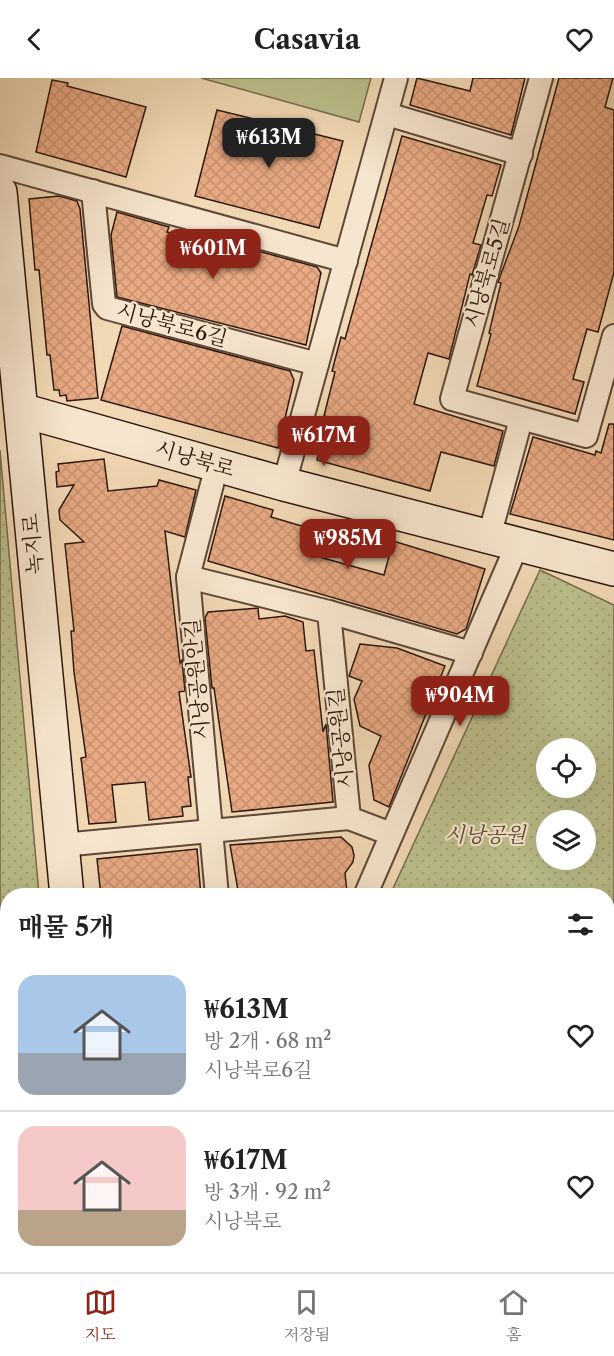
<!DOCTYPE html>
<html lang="ko">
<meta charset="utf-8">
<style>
body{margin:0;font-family:"Libre Caslon Text","Noto Serif KR",serif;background:#f6f6f6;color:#222;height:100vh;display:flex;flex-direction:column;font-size:22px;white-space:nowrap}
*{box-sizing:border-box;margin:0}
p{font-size:20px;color:#767676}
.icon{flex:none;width:33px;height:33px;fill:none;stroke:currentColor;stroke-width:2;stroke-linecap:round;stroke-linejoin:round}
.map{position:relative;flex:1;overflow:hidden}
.panel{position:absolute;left:0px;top:810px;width:615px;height:384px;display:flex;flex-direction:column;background:#fff;border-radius:24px 24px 0 0;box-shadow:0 6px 24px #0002}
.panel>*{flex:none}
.fabs{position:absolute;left:536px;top:660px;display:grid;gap:12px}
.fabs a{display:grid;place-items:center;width:60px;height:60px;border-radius:50%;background:#fff;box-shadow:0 6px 24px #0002;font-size:30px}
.price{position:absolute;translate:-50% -51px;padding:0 14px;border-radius:12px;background:#8f2418;color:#fff;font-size:20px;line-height:39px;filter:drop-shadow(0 2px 3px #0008)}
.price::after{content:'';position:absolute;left:50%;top:36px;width:18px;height:14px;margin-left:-9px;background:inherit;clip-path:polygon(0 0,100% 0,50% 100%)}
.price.current{background:#222;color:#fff}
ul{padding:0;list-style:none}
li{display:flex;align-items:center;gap:18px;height:150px;padding:0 18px}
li+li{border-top:2px solid #e0e0e0}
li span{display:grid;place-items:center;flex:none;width:168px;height:120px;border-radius:18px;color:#555}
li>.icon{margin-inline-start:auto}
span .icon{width:72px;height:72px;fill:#fffc;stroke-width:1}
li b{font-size:26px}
h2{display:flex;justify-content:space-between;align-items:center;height:72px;padding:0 18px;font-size:26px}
header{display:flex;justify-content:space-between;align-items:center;height:78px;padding:0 18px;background:#fff;font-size:27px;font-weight:700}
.menu{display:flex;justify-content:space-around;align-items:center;height:84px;border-top:2px solid #e0e0e0;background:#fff;font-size:16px;color:#767676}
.menu a{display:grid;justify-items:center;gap:3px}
.menu .current{color:#8f2418}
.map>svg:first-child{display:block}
.grass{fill:url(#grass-dots);stroke:#746b4d;stroke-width:1.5;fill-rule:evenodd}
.garden{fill:#bcbf8c;stroke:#746b4d;stroke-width:1.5}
.building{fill:url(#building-cross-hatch);stroke:#2d170e;stroke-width:1.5}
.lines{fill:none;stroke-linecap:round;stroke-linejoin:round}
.street-casing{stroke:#5e4838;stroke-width:26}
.secondary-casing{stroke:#2d170e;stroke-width:36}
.street{stroke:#f7e6cf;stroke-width:22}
.secondary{stroke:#f7e6cf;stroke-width:33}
.labels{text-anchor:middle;stroke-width:4.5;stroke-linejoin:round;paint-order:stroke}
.street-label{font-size:21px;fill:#2d170e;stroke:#f7e6cf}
.park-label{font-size:21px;font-style:italic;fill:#584934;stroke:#f7e6cf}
</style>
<header><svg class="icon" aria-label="back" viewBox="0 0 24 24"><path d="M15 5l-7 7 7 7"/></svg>Casavia<svg class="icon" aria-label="heart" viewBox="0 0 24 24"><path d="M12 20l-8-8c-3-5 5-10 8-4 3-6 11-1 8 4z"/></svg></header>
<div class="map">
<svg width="614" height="1194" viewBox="0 0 614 1194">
<defs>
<pattern id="grass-dots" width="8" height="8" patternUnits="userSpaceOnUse" patternTransform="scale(1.5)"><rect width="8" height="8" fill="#bcbf8c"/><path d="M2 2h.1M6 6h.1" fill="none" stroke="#a2a378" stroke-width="1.8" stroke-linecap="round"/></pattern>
<pattern id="building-cross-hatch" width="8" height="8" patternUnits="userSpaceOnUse" patternTransform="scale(1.5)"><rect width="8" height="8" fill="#e8a983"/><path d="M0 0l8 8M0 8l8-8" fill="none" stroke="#c79170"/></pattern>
</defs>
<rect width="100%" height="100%" fill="#f2d9b5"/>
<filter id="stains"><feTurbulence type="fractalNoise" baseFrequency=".00333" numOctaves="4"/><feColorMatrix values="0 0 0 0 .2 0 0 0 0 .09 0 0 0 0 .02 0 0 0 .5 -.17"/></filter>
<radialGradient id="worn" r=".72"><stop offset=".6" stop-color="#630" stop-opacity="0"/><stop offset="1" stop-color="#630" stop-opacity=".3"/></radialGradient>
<g class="grass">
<path d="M0,372L39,817L8,818V1186L71,1187V1194H0Z"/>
<path d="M540,492L614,527V1044L608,1041V818L390,817ZM546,670H585V710H546ZM546,742H585V782H546Z"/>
</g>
<g class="garden">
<path d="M201,0H371L359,44Z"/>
<path d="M608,1065L614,1068L613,1194H470L474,1187L608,1186Z"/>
</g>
<g class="building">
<path d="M417,0L470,13L473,0H525L511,57L410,27Z"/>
<path d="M559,0H613L605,29L614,32V194L598,254L587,251L573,301L584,304L575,336L477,308L491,256L489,255L501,205L498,204L519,148Z"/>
<path d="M52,2L68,5L67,8L146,29L126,99L36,74Z"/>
<path d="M217,32L343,63L319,150L195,118Z"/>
<path d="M402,58L501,87L492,118L487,117L473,165L481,167L472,197L470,196L449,281L428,275L414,326L503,353L494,388L441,374L430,413L317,382L329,339L324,338L335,294L332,293L341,259L345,261Z"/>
<path d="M59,118L77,123L80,131L98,320L67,323L66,317L60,318L59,312H54L50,277H47L39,192H35L29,121Z"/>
<path d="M117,134L169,149L167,154L230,172L232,166L317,189L321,195L306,267L117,219L111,157Z"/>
<path d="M122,248L290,293L294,302L278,370L101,322Z"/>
<path d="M609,346H614V462L510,436L533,359L595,377L596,373L601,375Z"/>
<path d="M104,381L108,413L157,408L159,402L196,412L185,459L165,453L180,585L182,582L185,613L179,614L191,699H188L191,728L182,729L183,738L149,742L145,704L112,707L116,744L89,746L81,680L86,679L74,594L71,553H74L65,466L84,464L60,442L59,432L74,407L57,409L56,394L59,393L58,386Z"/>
<path d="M225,418L273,432L271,439L312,451L305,475L384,497L393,463L485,491L466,551L457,556L208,483Z"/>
<path d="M258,530L259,541L285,538L303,544L306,573L314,572L323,654L326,646L333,724L232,734L214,610H212L205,540L208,534Z"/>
<path d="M360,566L397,570L445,588L389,729L374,722L369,687L381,658L360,648L354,621L362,603L349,598Z"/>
<path d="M341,759L352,769L354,777L353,784L345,795L347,814L317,818H239L230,767Z"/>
<path d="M197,771L201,818H101L97,781Z"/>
</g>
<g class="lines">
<defs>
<g id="street">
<path d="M541,0L452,321L586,358L614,258"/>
<path d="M387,36L521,76"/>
<path d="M0,88L346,183"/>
<path d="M93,113L104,226L107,230L317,286"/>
<path d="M284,406L396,0"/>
<path d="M489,459L521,341"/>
<path d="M188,499L329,534L471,575"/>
<path d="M329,534L349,740L391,756"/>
<path d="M62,767L349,740"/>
<path d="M217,818L188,499L217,387"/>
<path d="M365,818L518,465"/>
<path d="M203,1194L206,1186"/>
</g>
<g id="secondary">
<path d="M0,114L67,818"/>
<path d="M21,332L284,406L614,491"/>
<path d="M102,1186V1194"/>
<path d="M251,1186L268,1194"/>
<path d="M312,1186L329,1194"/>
</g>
</defs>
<use href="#street" class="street-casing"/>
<use href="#secondary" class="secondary-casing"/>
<use href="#street" class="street"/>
<use href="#secondary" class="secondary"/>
</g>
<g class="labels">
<g class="street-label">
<text transform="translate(487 195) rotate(-74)" y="7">시낭북로5길</text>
<text transform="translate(172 247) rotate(15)" y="7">시낭북로6길</text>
<text transform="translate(195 381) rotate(16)" y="7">시낭북로</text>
<text transform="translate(33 466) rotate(-95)" y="7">녹지로</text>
<text transform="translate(197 601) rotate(-95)" y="7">시낭공원안길</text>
<text transform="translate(341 660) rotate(-96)" y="7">시낭공원길</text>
</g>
<g class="park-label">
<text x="485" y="764">시낭공원</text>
</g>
</g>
<rect width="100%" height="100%" filter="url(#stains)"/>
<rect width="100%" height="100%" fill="url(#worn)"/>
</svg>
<div class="fabs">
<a><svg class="icon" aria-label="locate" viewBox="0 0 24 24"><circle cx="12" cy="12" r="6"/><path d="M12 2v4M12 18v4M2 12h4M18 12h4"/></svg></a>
<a><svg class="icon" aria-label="layers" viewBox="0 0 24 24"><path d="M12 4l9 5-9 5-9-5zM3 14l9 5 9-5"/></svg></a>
</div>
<b class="price current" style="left:269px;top:91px">₩613M</b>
<b class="price" style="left:213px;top:202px">₩601M</b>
<b class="price" style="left:324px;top:389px">₩617M</b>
<b class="price" style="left:348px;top:492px">₩985M</b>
<b class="price" style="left:460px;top:649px">₩904M</b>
<section class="panel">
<h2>매물 5개<svg class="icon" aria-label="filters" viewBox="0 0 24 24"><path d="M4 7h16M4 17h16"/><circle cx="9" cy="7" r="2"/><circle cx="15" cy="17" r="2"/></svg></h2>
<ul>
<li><span style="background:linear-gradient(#a9c7e8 65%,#9aa5b1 0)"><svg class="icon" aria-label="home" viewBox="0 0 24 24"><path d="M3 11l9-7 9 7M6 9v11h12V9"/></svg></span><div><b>₩613M</b><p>방 2개 · 68 m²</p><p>시낭북로6길</p></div><svg class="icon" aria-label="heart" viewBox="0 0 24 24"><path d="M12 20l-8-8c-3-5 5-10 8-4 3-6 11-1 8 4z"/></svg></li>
<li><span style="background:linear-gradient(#f6c9c9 70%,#b9a48a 0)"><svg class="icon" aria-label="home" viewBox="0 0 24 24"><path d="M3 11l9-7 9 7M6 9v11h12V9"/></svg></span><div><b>₩617M</b><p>방 3개 · 92 m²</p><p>시낭북로</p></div><svg class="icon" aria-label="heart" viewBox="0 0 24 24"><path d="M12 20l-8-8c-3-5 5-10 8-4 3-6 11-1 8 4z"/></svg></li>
</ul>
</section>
</div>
<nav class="menu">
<a class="current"><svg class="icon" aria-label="map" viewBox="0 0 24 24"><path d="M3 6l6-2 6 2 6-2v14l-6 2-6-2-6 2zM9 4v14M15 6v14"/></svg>지도</a>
<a><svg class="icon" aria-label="saved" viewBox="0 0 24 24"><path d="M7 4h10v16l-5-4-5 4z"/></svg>저장됨</a>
<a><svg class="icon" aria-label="home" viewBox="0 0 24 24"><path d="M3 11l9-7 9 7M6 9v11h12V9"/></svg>홈</a>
</nav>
